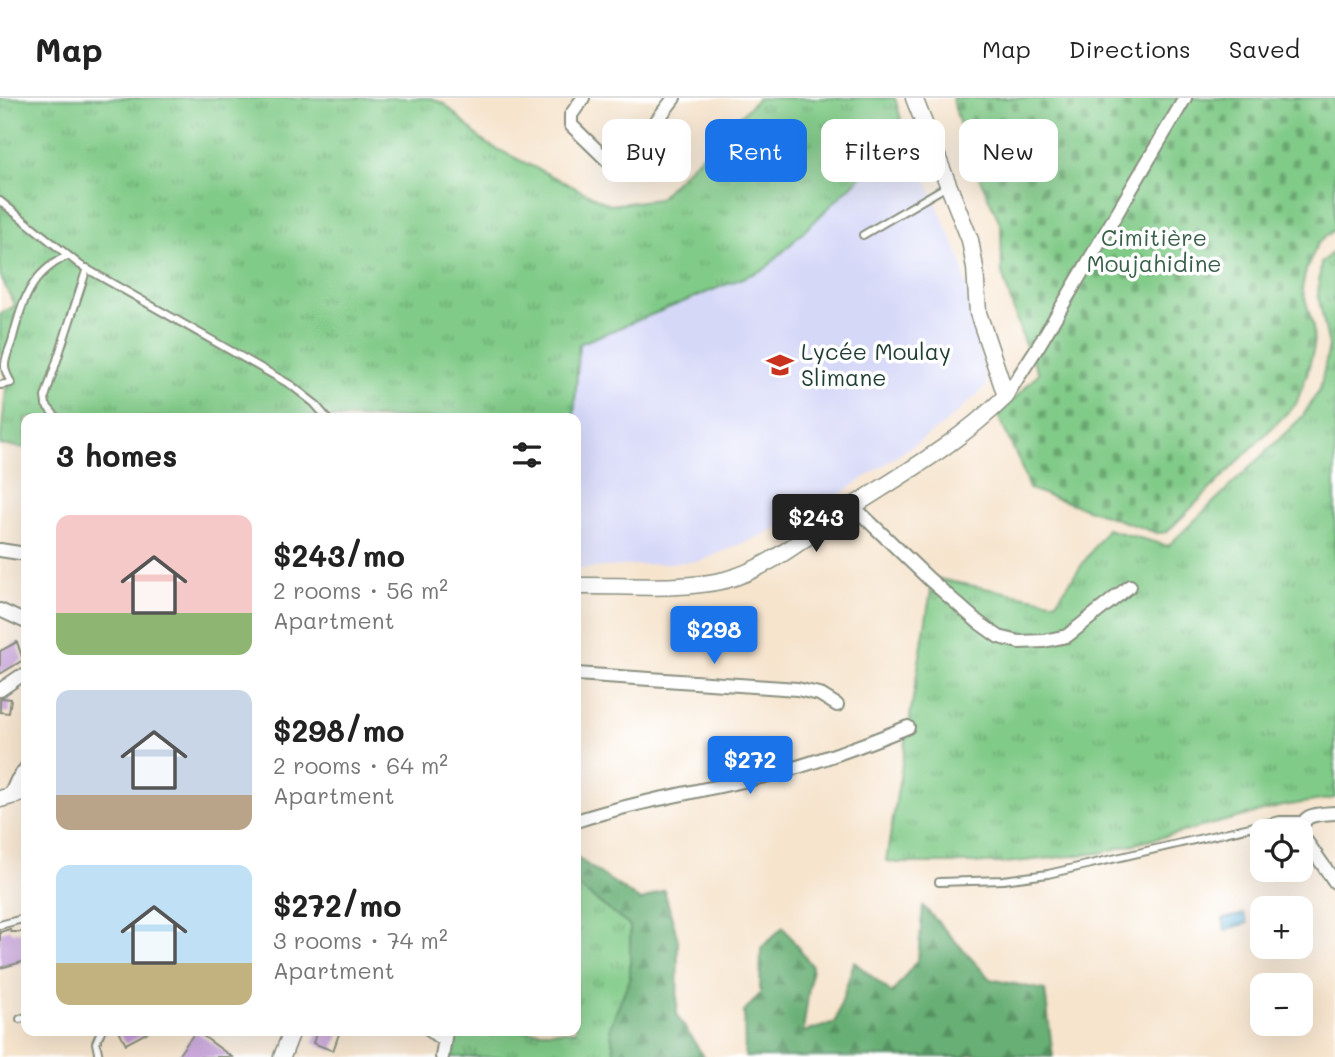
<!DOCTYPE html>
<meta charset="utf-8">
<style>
body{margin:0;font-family:Mali,sans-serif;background:#f6f6f6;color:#222;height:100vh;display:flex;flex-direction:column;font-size:26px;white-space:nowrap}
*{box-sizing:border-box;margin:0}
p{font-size:23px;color:#767676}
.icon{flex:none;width:38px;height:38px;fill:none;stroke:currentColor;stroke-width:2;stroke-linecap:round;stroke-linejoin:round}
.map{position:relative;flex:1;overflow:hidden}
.sheet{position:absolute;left:21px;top:315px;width:560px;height:623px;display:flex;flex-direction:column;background:#fff;border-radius:14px;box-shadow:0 7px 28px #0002}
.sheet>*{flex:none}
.top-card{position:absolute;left:602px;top:21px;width:626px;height:63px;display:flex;gap:14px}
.buttons{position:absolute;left:1250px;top:721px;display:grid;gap:14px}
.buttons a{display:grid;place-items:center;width:63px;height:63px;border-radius:14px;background:#fff;box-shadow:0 7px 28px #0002;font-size:35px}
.price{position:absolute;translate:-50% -60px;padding:0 16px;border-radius:7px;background:#1a73e8;color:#fff;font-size:23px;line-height:46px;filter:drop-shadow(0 2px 4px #0008)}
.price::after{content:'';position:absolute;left:50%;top:42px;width:21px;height:16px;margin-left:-10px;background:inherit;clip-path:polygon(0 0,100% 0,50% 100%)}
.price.current{background:#222;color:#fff}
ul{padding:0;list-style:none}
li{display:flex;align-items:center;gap:21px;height:175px;padding:0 35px}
li span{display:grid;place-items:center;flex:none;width:196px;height:140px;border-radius:14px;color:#555}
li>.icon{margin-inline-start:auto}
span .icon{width:84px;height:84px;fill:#fffc;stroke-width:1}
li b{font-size:30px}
h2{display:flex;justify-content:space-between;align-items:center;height:84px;padding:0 35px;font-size:30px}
.tag{padding:0 24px;border-radius:14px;background:#fff;box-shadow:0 7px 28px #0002;font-size:24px;line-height:63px}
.tag.current{background:#1a73e8;color:#fff}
header{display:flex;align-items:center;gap:42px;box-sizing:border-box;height:98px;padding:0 35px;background:#fff;border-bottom:2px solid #e0e0e0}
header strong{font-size:33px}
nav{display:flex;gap:38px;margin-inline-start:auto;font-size:24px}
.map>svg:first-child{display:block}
.built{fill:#d6d8f8}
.grass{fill:url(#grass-tufts);stroke:#50845e;stroke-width:2}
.forest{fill:url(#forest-firs);stroke:#447654;stroke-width:2}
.cemetery{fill:url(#cemetery-stones);stroke:#50845e;stroke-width:2}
.water{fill:url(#water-rules);stroke:#427a8a;stroke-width:2}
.building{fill:#c49bd8}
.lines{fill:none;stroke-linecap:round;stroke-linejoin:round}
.service-casing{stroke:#8a9080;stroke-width:10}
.minor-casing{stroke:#8a9080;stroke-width:16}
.tertiary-casing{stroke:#8a9080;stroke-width:19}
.service{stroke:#fff;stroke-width:6}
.minor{stroke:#fff;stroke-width:12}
.tertiary{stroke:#fff;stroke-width:16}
.labels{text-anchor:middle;stroke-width:7;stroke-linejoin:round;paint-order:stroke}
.park-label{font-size:23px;fill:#386049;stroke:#fff}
.poi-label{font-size:23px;fill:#1f3d34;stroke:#fff;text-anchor:start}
</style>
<header>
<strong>Map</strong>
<nav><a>Map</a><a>Directions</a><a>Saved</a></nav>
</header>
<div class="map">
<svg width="1335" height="959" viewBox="0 0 1335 959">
<defs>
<pattern id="grass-tufts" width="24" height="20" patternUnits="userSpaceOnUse" patternTransform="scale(1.75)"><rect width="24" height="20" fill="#81cb88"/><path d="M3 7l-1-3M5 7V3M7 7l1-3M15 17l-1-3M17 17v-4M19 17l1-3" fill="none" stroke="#69a670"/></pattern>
<pattern id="forest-firs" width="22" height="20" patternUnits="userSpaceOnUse" patternTransform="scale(1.75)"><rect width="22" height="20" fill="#68af74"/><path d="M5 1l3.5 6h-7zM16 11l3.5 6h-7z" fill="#559060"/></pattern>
<pattern id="cemetery-stones" width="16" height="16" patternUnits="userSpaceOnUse" patternTransform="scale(1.75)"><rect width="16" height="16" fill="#81cb88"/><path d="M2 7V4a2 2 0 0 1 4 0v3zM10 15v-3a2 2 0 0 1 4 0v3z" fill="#69a670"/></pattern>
<pattern id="water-rules" width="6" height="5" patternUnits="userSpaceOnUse" patternTransform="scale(1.75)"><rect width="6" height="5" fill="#64b7e0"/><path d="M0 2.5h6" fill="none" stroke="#5296b6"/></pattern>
</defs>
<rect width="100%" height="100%" fill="#fff"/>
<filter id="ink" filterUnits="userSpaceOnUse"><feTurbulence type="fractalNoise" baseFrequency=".0143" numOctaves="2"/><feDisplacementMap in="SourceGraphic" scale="14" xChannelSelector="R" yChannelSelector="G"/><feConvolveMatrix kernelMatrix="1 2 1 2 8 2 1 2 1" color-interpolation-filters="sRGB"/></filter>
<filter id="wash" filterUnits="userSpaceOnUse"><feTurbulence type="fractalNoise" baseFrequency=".00686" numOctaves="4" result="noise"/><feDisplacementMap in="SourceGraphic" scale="28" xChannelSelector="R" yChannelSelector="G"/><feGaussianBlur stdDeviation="1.57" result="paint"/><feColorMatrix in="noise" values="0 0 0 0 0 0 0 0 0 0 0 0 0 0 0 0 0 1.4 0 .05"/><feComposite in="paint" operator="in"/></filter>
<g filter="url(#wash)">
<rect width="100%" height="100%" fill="#f6e4cd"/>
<path class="built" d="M905,36L961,161L987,288L943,327L808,418L701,463L576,471L574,320L579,246L765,171Z"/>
<g class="grass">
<path d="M0,0H431L445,6L485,45L610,107L658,101L758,0H895L905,36L765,171L579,246L574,320H26V350L0,347L9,266L0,254V216L15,208L0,177Z"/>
<path d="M1335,152V700L1283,708L1100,755L1005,765H899L886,763L933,480L1056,504L1107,431L1168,448L1302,319L1320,291L1329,248L1318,197L1321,165Z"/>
<path d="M576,787L630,828V880L610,929L615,959H445L453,933H576Z"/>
</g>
<g class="forest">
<path d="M576,759L641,803L664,792L678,842L677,918L704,959H615L610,929L630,880V828L576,787Z"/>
<path d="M923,808L990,881L1045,892L1053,959L972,956L963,959H745L744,914L760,896L761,850L783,829L812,868L803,934L835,925L854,864L892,895L918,861Z"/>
</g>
<path class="cemetery" d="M952,0H1335V131L1318,145L1306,172L1302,190L1313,228L1314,249L1307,276L1296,306L1167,434L1157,435L1029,391L1018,360L998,318L1039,275L1023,242L1002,175L1001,127L967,52Z"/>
<path class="water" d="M1244,816L1248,825L1225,832L1223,821Z"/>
<g id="blocks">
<g class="building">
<path d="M17,544L23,562L0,576V553Z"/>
<path d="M2,600L11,601L9,615L0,614V601Z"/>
<path d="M10,831L11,834H26V863L0,870V834Z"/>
<path d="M119,933H150L126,946Z"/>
<path d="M196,933L232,959H177Z"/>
<path d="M317,933H340L333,953L313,945Z"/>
</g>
</g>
</g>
<g filter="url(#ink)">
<use href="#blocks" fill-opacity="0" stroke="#8a9080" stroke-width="2"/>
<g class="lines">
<defs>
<g id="service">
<path d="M0,103L80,167L291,287L314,305L327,320"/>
<path d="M863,137L947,88"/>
<path d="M0,287L11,285C9,280 5,274 5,269C4,261 10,250 12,243C22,205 29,176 67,158"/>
<path d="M57,320L46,307L45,299L87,170"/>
<path d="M939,784L1003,782L1048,776L1280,722H1305"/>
<path d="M0,827L26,820"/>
<path d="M20,921L26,919"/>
<path d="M99,959L96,945L101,933"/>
</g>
<g id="minor">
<path d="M583,0L571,17V27L608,63L618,67L626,63L674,0"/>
<path d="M1006,298L1039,247L1185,0"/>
<path d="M853,408L929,481L978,524L999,539L1019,544L1044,543L1067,538L1130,488"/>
<path d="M0,452L26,456"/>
<path d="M0,512L26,524"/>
<path d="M576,576L797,591L819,596L837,607"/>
<path d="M0,592L19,579L26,578"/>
<path d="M10,698L17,682L26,670"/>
<path d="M1335,715C1317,716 1297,715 1304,740L1335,784"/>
<path d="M576,723C638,703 702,693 765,678C814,666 861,648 908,629"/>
<path d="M431,933L444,943"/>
<path d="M442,959L446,933"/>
</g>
<g id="tertiary">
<path d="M576,488C624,487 678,493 725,482C767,471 801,442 836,419C896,380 955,348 1006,298L978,215L975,170L970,142L914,0"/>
<path d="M0,701L26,694"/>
<path d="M282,959L292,933"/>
</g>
</defs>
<use href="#service" class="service-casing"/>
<use href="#minor" class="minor-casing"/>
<use href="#tertiary" class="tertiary-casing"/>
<use href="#service" class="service"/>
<use href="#minor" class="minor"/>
<use href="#tertiary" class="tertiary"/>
</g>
</g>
<defs>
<symbol id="school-bare" viewBox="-9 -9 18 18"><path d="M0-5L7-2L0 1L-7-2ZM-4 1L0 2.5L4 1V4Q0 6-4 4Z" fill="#c8321e" stroke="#fff" stroke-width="2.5" paint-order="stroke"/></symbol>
</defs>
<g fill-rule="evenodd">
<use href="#school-bare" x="761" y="248" width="38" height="38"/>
</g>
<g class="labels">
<g class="park-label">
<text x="1154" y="148">Cimitière<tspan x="1154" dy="26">Moujahidine</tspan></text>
</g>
<g class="poi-label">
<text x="801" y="262">Lycée Moulay<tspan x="801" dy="26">Slimane</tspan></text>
</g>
</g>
</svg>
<div class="buttons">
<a><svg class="icon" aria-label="locate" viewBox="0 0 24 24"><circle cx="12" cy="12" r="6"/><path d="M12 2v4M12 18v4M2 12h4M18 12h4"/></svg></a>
<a>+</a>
<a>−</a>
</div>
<b class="price current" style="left:816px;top:456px">$243</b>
<b class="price" style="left:714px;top:568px">$298</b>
<b class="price" style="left:750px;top:698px">$272</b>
<div class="top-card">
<a class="tag">Buy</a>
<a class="tag current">Rent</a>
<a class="tag">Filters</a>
<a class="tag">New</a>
</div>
<section class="sheet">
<h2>3 homes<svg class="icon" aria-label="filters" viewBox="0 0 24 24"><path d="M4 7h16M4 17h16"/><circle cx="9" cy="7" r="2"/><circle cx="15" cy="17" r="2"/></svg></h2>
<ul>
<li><span style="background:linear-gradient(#f6c9c9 70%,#8fb573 0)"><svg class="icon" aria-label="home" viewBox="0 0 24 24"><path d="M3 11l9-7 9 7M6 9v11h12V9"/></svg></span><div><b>$243/mo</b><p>2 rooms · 56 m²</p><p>Apartment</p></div></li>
<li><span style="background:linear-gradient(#c9d6e8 75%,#b9a48a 0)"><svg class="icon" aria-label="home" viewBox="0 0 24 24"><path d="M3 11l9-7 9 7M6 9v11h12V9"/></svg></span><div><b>$298/mo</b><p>2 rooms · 64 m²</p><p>Apartment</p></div></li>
<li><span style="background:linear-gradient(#bfe0f5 70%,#c2b280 0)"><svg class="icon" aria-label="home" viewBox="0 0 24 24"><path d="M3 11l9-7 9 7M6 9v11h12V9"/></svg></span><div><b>$272/mo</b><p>3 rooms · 74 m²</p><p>Apartment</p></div></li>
</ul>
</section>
</div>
